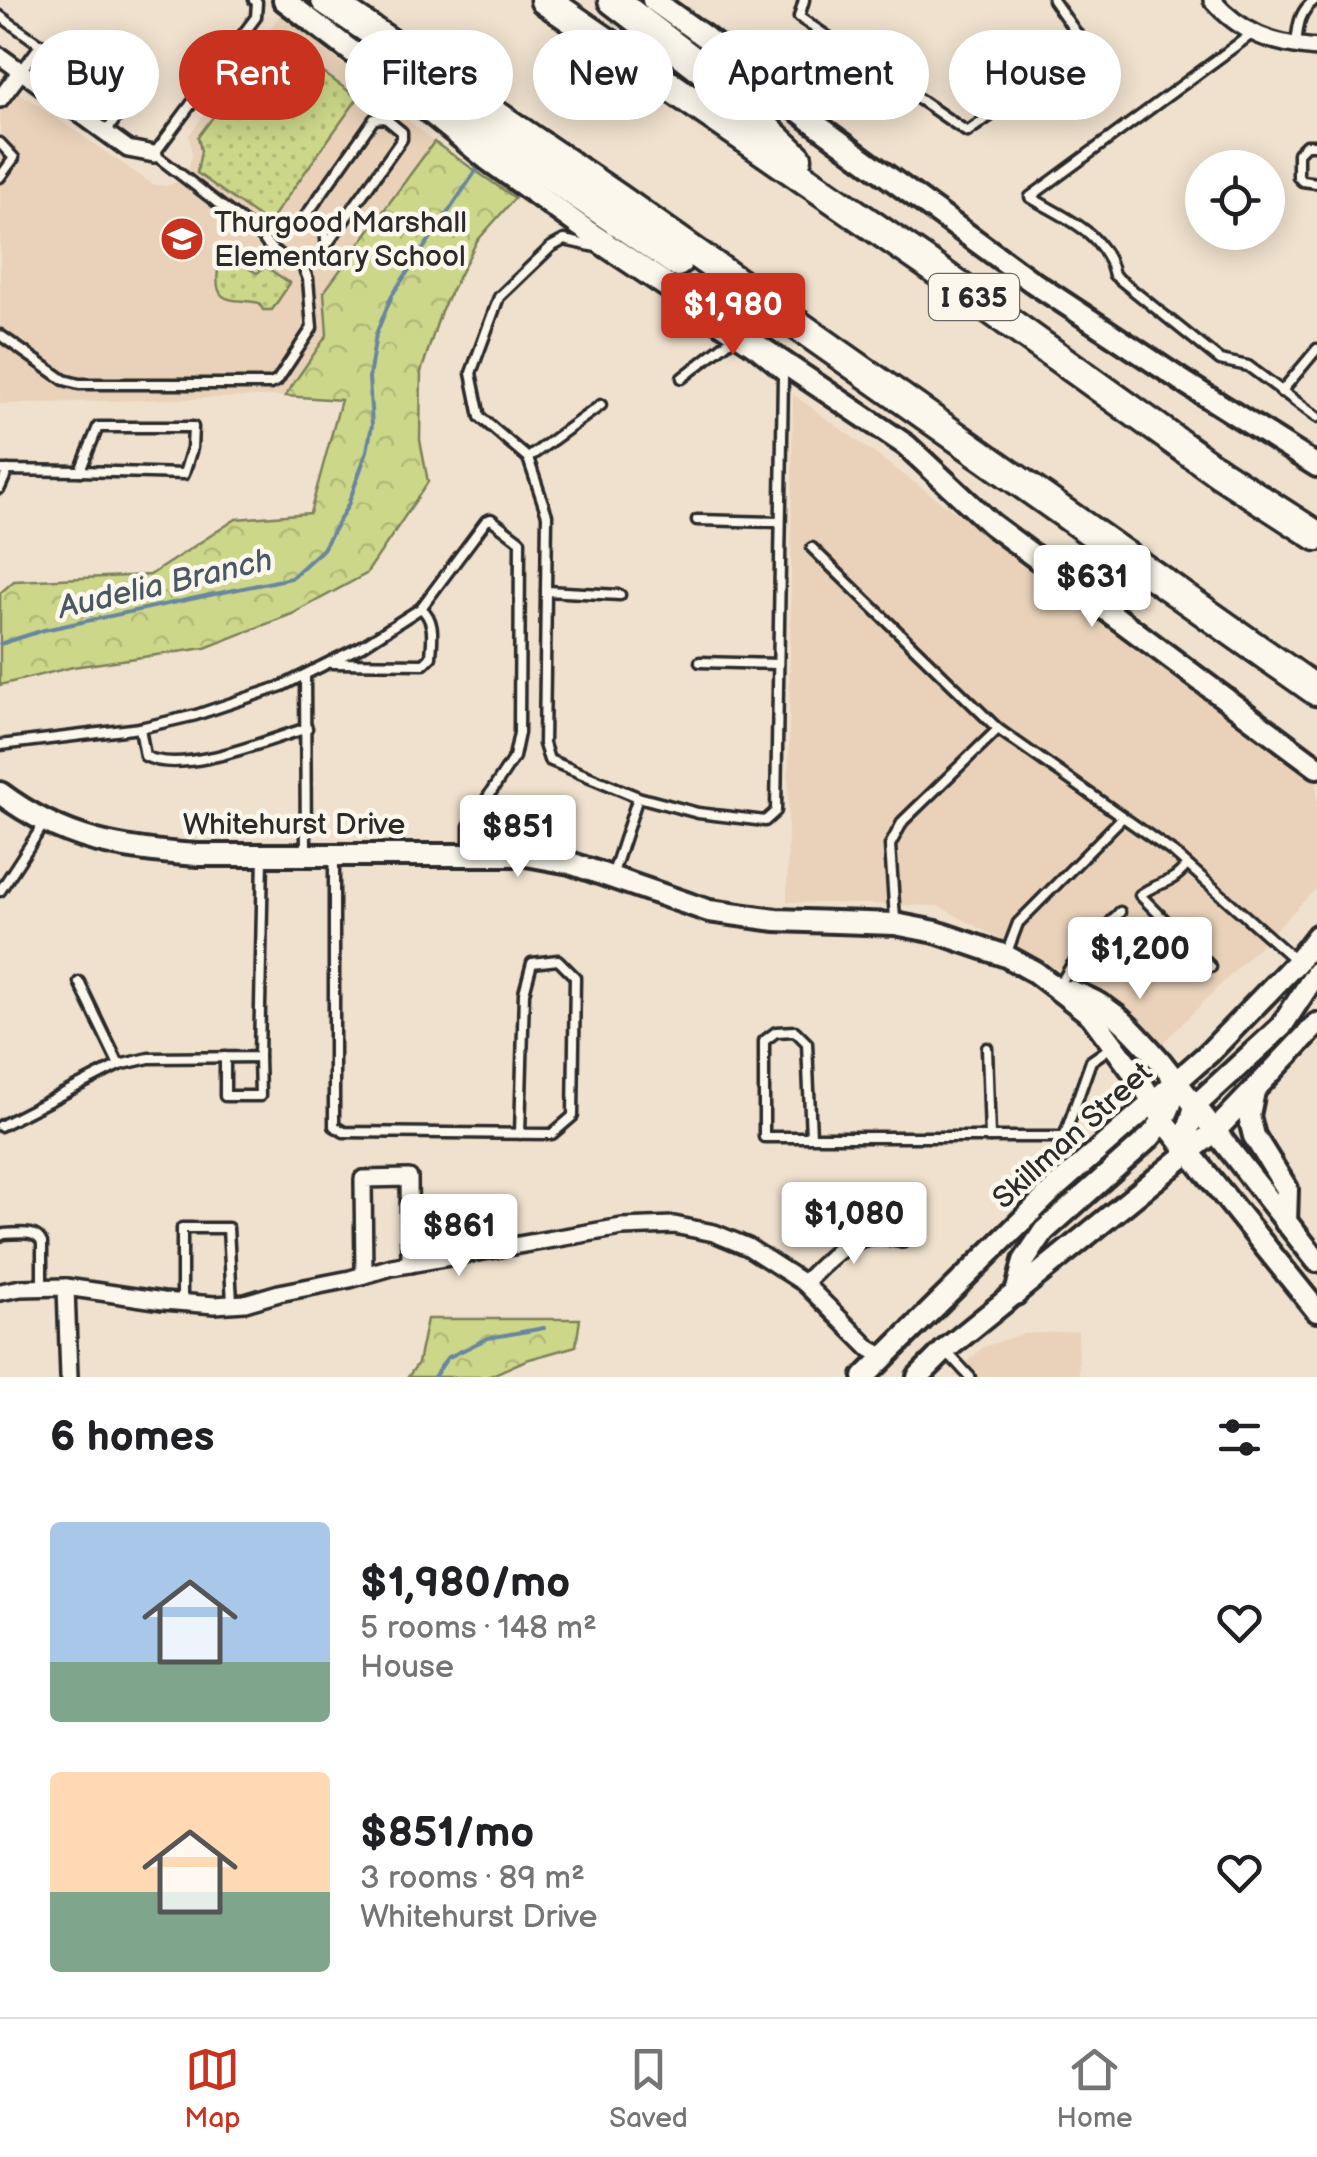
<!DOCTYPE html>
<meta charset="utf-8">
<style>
body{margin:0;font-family:"Balsamiq Sans",sans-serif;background:#f2f2f2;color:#202124;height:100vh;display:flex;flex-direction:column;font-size:38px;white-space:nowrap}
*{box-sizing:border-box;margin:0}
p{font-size:32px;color:#757577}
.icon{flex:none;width:55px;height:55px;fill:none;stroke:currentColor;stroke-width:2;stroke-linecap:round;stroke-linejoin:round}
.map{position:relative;height:1377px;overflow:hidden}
.drawer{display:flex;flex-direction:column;background:#fff;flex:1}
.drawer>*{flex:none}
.guide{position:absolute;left:30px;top:30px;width:1258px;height:90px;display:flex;gap:20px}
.tools{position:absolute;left:1185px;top:150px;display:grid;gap:20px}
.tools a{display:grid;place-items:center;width:100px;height:100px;border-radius:50%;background:#fff;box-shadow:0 5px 25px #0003;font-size:50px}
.price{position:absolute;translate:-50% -85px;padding:0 22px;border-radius:10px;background:#fff;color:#222;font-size:32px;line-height:65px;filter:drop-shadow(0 2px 5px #0008)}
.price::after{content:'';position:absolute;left:50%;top:60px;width:30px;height:22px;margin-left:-15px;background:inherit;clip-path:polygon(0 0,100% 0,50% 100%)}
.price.on{background:#c8321e;color:#fff}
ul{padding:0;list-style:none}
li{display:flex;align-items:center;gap:30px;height:250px;padding:0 50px}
li span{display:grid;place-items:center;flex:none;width:280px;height:200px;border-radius:10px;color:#555}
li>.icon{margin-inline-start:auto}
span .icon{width:120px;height:120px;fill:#fffc;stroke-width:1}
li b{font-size:42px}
h2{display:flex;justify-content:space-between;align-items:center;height:120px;padding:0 50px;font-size:42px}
.tag{padding:0 35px;border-radius:45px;background:#fff;box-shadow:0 5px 25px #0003;font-size:35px;line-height:90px}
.tag.on{background:#c8321e;color:#fff}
.tab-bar{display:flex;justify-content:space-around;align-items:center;height:140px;border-top:2px solid #e0e0e0;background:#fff;font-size:28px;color:#757577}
.tab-bar a{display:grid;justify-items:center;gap:5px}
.tab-bar .on{color:#c8321e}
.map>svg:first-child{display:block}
.built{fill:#e9d2b9}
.green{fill:url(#green-dots);stroke:#7c815a;stroke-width:2.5}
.forest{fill:url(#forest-crowns);stroke:#7c815a;stroke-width:2.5}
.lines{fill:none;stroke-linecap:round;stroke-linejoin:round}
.stream{stroke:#68869f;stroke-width:4}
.lane-casing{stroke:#2b2b2b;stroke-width:15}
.street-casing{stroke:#2b2b2b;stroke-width:22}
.secondary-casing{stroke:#2b2b2b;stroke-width:28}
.highway-casing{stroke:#2b2b2b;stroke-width:35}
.lane{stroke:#fbf7ec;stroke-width:8}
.street{stroke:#fbf7ec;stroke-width:15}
.secondary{stroke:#fbf7ec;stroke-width:20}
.highway{stroke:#fbf7ec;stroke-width:28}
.labels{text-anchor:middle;stroke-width:9;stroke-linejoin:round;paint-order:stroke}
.shield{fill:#fbf7ec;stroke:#696865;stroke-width:2.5}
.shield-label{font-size:28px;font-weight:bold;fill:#2b2b2b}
.poi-label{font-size:30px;fill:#2b2b2b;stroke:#fbf7ec;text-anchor:start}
.street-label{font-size:30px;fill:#2b2b2b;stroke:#fbf7ec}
.water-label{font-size:32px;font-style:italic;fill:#4a5865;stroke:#fbf7ec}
</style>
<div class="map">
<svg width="1317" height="1377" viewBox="0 0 1317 1377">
<defs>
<pattern id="green-dots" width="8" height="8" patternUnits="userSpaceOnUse" patternTransform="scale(2.5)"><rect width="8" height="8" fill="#ccd78a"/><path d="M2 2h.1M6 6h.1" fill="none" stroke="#afb977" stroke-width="1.8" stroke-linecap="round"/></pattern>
<pattern id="forest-crowns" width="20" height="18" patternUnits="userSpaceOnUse" patternTransform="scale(2.5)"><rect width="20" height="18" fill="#ccd78a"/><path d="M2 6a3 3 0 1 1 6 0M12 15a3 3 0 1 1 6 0" fill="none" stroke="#afb977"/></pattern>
</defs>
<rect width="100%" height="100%" fill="#f0e1ce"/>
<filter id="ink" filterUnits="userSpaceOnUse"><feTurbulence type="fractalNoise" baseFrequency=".01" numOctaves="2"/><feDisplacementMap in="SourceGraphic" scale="20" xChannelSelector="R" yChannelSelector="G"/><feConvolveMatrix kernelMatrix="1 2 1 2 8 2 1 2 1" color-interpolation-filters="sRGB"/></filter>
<g filter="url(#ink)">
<g class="built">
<path d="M282,13L434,142L324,292L327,334L285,396L0,404V79L152,184L166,186L182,180L188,171L192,155L189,135Z"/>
<path d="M793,394L1317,776V888L1153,1053L1107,996L938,906L787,902Z"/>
<path d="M1078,1331L1079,1377H952L983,1347L1022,1334Z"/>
</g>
<g class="green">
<path d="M273,36L358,98L268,224L197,173L201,151L198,137Z"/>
<path d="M233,264L242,265L257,273L266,267L290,283L272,310H263L259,303C236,297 213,309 218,270Z"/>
</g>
<g class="forest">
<path d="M434,142L515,198L477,241L441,311L421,372L420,440L428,482L366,574L292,614L205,648L73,667L0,685V593L14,581L150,575L236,519L310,513L341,400L285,396L327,335L324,292Z"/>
<path d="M427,1319H580L576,1346L526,1360L488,1377H408L418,1363Z"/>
</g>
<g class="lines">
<g class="stream">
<path d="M0,644L44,630L291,578L323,549L348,505L367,451L372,425L369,378L376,334L392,295L482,162"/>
<path d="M434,1377L447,1358L488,1338L544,1328"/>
</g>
<defs>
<g id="lane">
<path d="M254,0L257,2L256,17L154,154L262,237C280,267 338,278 324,228L308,220L291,224L262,237"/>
<path d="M804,0L799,17L967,132L1087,48L1053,0"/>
<path d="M0,16L125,105L107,131"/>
<path d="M1253,33L1030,197C1066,219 1104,231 1114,275L1220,360L1248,366L1317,417"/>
<path d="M1296,46C1298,27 1298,12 1315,0"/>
<path d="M21,71L41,44"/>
<path d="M0,143L14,158L0,177"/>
<path d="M1317,145H1306L1298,153V177L1302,181L1317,183"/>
<path d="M303,220L374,119L385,118L402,132V139L328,243"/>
<path d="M564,240L596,247L755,353L783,376L776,811L765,821L698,813L638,797L549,760L544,744L547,515L528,458L480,417L471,373L499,297L551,247Z"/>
<path d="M0,335L64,380L79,384H270L277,381L312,328L308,279L302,264"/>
<path d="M682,378L733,338"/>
<path d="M1281,392L1317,349"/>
<path d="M98,427H193L192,448L184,474L80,471Z"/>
<path d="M528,458L601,405"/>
<path d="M0,470L80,471"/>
<path d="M0,488L8,470"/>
<path d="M697,520L780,522"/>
<path d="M812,548L998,729L1174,853L1295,960"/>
<path d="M546,591L620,595"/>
<path d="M700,662L778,664"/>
<path d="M332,663L424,664L431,657C432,639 436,621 421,608"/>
<path d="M305,675L306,851"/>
<path d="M140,728L145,756C182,776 268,740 307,728"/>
<path d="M0,745L140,728L196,715L282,686L362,646L421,608L486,521L491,519L520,541L519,733L514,757L469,826V852"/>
<path d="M334,859V1126L344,1132L552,1134L573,1116L575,977L558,960L532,963L524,993L520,1134"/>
<path d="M1187,865C1169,887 1160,880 1140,895L1211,967"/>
<path d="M613,873L638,797"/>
<path d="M0,891L45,822"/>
<path d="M895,919L890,845L903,821L998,729"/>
<path d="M1007,952L1018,923L1123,817"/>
<path d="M79,982L119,1065"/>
<path d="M1058,988L1071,966L1120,912"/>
<path d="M987,1048L990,1137"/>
<path d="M225,1057V1096H260L259,1057"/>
<path d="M0,1126L119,1065L149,1058L259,1057L263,856"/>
<path d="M811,1137L807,1043L795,1031L776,1032L764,1041V1137H1064L1091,1061L1111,1047"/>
<path d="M0,1236L4,1234C17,1234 36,1229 42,1243V1286"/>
<path d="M182,1302V1228H228L232,1302"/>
<path d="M946,1351L970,1377"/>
</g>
<g id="street">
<path d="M1212,0C1242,34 1273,44 1317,48"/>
<path d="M0,56L128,149L154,154"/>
<path d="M0,99L21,71"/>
<path d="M364,1275L363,1179L409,1178L410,1264"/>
<path d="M804,1283C825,1263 847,1236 878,1235C886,1235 895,1238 902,1239"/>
<path d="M66,1287L69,1377"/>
<path d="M0,1292L21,1288L66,1287L163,1301L215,1305L245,1303L279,1293L350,1279L392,1267L622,1227L674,1225L714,1233L748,1247L804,1283L870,1349L885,1357"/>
</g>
<g id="secondary">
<path d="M284,0L396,85L487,159L586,230L906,445L991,524L1317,767"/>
<path d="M653,0L706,38L813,122L1031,281L1184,382L1317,466"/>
<path d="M0,793C64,841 121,850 198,855H526L570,863L709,911L776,920L895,924L936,932L1006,956L1035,972L1091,1015L1142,1084L1164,1121L1317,1311"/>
<path d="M1070,991C1114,1006 1130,1028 1160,1061L1317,1261"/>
<path d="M1254,1091L1249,1116L1254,1136L1287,1189L1286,1223"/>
<path d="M1189,1152L1188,1131L1195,1106L1281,1027L1317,972"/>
<path d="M1016,1294L1024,1261L1044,1231L1150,1137C1166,1119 1173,1105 1176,1081"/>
<path d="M864,1377L1055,1188L1209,1053L1297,962L1317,936"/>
<path d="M918,1377L945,1350L1215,1131L1317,1024"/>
</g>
<g id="highway">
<path d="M326,0L616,197L1317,691"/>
<path d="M545,0L925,262L1221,474L1317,536"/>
<path d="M613,0L698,65L797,158"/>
<path d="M396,85L439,99L677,262"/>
</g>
</defs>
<use href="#lane" class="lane-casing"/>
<use href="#street" class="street-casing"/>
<use href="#secondary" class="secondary-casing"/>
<use href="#highway" class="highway-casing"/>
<use href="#lane" class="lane"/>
<use href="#street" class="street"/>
<use href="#secondary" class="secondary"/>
<use href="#highway" class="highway"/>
</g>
</g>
<defs>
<symbol id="school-disc" viewBox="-11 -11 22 22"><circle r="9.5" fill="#c8321e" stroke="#fbf7ec"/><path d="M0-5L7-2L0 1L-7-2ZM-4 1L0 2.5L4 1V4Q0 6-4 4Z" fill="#fff"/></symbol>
</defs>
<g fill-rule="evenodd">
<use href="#school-disc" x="157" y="214" width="50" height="50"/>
</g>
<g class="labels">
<rect class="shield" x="929" y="274" width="90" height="46" rx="8"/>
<g class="shield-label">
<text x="974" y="307">I 635</text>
</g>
<g class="poi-label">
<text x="214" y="232">Thurgood Marshall<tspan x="214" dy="34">Elementary School</tspan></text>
</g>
<g class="street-label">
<text x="294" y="834">Whitehurst Drive</text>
<text transform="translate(1072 1135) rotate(-42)" y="10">Skillman Street</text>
</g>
<g class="water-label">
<text transform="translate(165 583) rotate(-13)" y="11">Audelia Branch</text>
</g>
</g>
</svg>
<div class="tools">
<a><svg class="icon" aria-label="locate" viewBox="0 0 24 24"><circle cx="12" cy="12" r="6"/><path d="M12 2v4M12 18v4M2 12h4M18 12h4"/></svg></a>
</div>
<b class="price on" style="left:733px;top:358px">$1,980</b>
<b class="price" style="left:1092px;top:630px">$631</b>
<b class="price" style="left:518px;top:880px">$851</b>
<b class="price" style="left:1140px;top:1002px">$1,200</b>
<b class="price" style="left:854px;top:1267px">$1,080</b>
<b class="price" style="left:459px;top:1279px">$861</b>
<div class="guide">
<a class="tag">Buy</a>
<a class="tag on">Rent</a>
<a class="tag">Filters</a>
<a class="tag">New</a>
<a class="tag">Apartment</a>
<a class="tag">House</a>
</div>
</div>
<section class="drawer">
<h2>6 homes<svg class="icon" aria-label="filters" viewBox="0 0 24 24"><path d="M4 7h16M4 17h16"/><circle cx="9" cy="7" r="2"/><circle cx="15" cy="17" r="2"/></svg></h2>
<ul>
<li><span style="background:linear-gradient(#a9c7e8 70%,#7fa58c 0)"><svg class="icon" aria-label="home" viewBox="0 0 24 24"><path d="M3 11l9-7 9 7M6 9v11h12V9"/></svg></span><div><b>$1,980/mo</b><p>5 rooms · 148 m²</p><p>House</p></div><svg class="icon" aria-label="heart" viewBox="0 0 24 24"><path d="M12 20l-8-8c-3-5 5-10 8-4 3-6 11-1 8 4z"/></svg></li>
<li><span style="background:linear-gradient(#ffd9b3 60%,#7fa58c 0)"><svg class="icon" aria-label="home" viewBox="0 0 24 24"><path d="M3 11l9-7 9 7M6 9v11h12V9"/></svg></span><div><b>$851/mo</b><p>3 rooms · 89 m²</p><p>Whitehurst Drive</p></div><svg class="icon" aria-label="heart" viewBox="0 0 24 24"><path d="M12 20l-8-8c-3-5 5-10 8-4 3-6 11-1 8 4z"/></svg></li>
</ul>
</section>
<nav class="tab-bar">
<a class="on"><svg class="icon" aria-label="map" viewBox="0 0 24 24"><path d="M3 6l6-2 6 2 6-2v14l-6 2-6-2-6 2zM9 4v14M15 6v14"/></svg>Map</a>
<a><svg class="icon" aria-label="saved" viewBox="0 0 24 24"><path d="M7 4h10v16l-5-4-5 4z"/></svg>Saved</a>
<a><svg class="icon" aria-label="home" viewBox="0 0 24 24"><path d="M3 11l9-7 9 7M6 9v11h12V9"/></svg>Home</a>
</nav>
